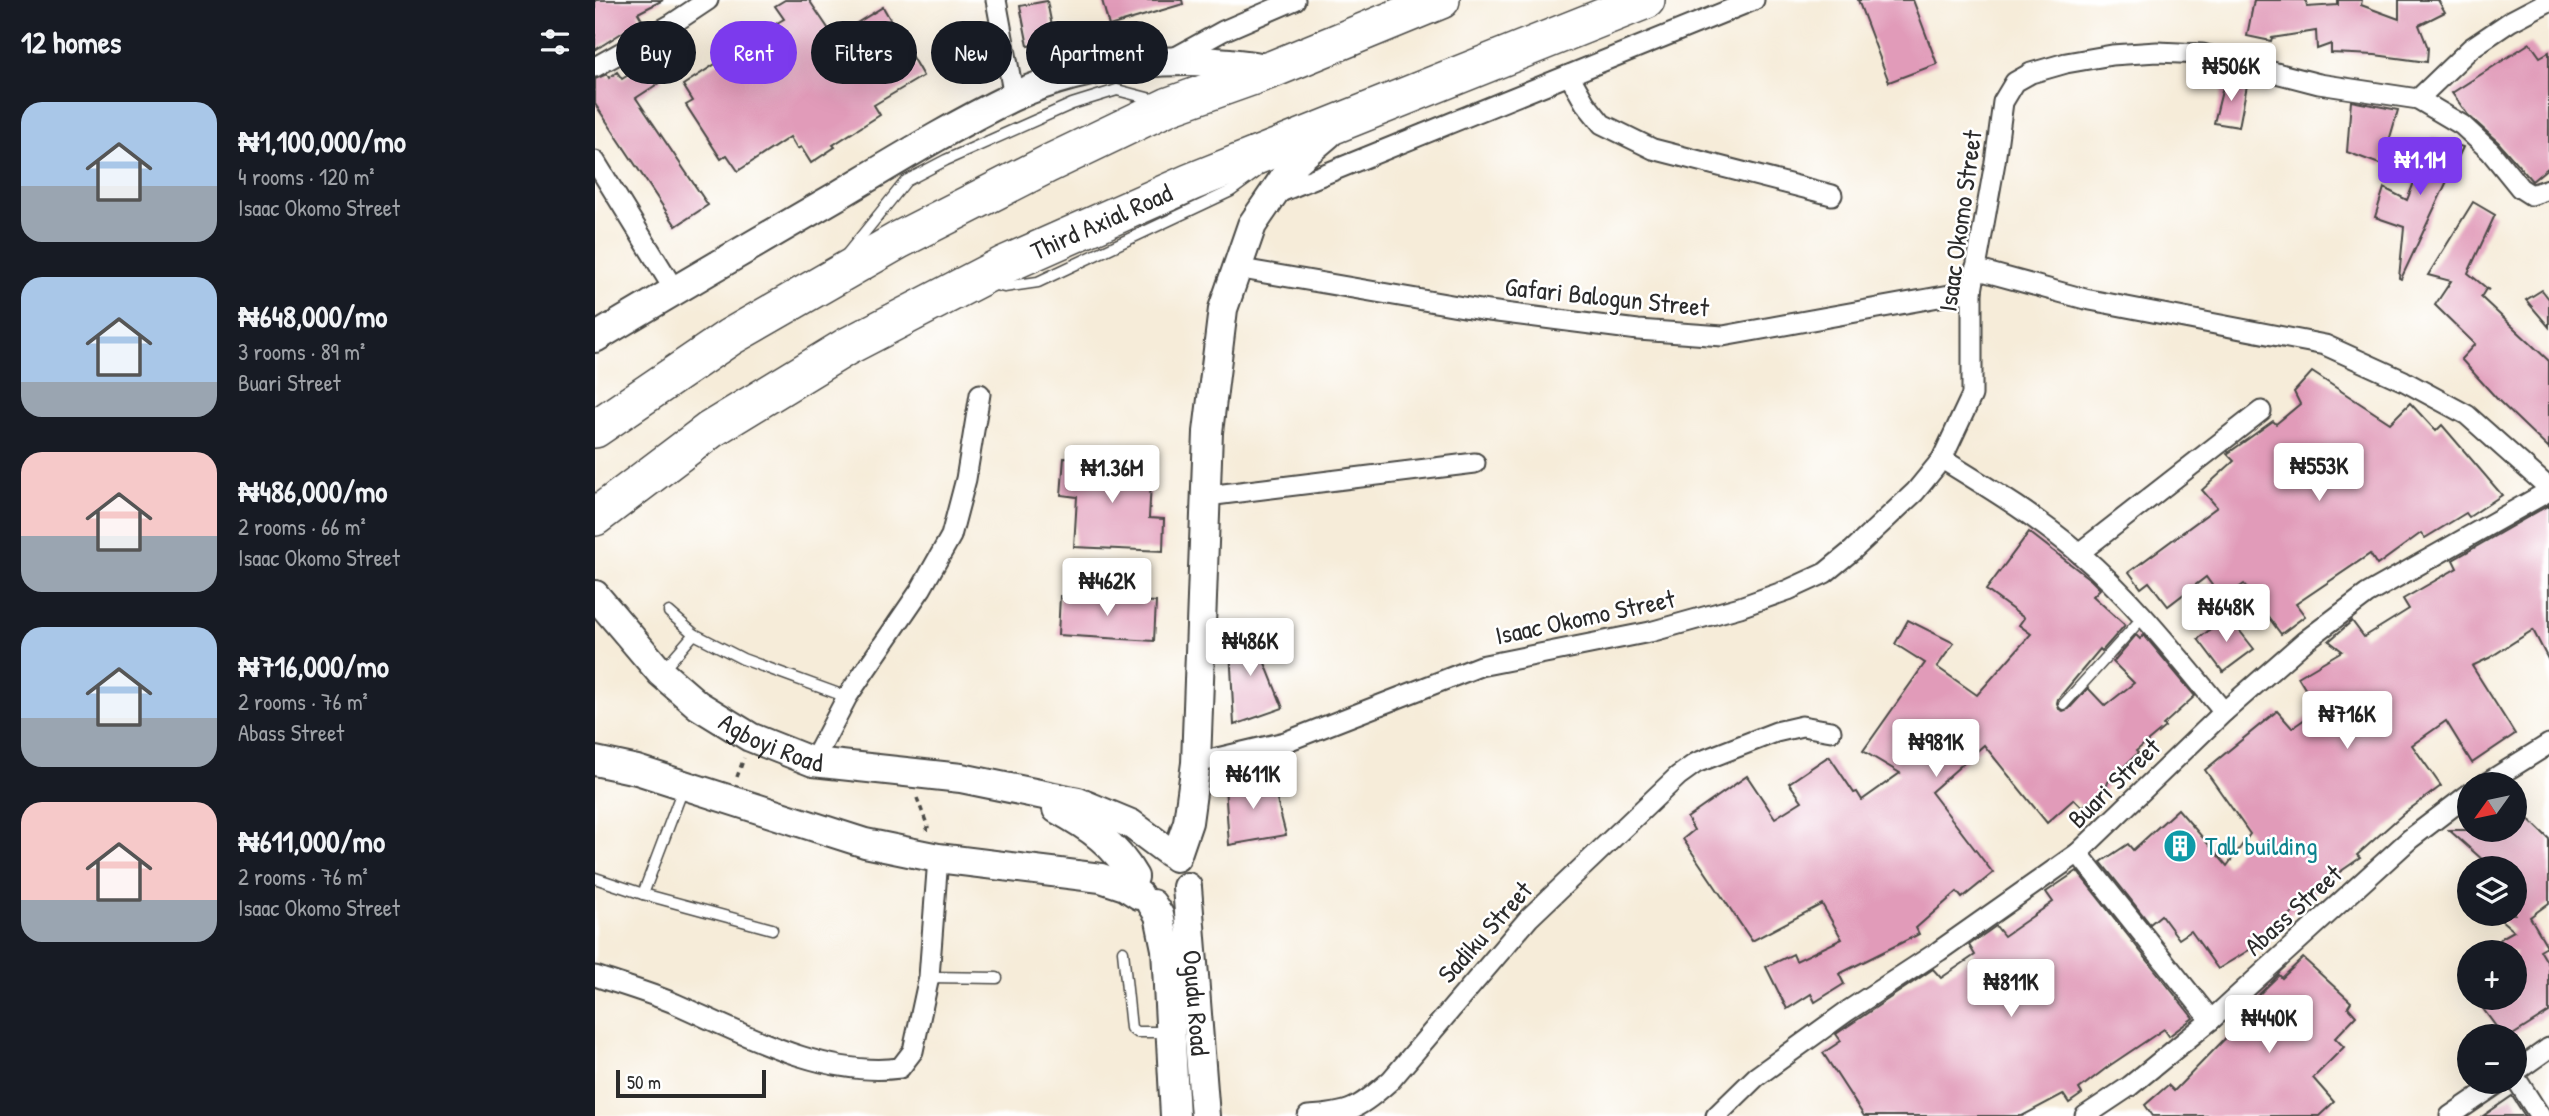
<!DOCTYPE html>
<meta charset="utf-8">
<style>
body{margin:0;font-family:"Patrick Hand",sans-serif;background:#242831;color:#f1f3f6;height:100vh;display:flex;flex-direction:column;font-size:26px;white-space:nowrap}
*{box-sizing:border-box;margin:0}
p{font-size:23px;color:#9ea1a6}
.icon{flex:none;width:38px;height:38px;fill:none;stroke:currentColor;stroke-width:2;stroke-linecap:round;stroke-linejoin:round}
.map{position:relative;flex:1;overflow:hidden}
.panel{display:flex;flex-direction:column;background:#171b24;width:595px}
.panel>*{flex:none}
.hud{position:absolute;left:21px;top:21px;width:665px;height:63px;display:flex;gap:14px}
.needle{width:46px;rotate:237deg}
.controls{position:absolute;left:1862px;top:772px;display:grid;gap:14px}
.controls a{display:grid;place-items:center;width:70px;height:70px;border-radius:50%;background:#171b24;box-shadow:0 7px 28px #0002;font-size:35px}
.scale{position:absolute;left:21px;bottom:18px;width:150px;box-sizing:border-box;padding-left:7px;border:4px solid #2b2b2b;border-top:0;font-size:19px;line-height:24px;white-space:nowrap;color:#2b2b2b;-webkit-text-stroke:5px #fff;paint-order:stroke}
.price{position:absolute;translate:-50% -60px;padding:0 16px;border-radius:7px;background:#fff;color:#222;font-size:23px;line-height:46px;filter:drop-shadow(0 2px 4px #0008)}
.price::after{content:'';position:absolute;left:50%;top:42px;width:21px;height:16px;margin-left:-10px;background:inherit;clip-path:polygon(0 0,100% 0,50% 100%)}
.price.active{background:#7c3aed;color:#fff}
ul{padding:0;list-style:none}
li{display:flex;align-items:center;gap:21px;height:175px;padding:0 21px}
li span{display:grid;place-items:center;flex:none;width:196px;height:140px;border-radius:21px;color:#555}
li>.icon{margin-inline-start:auto}
span .icon{width:84px;height:84px;fill:#fffc;stroke-width:1}
li b{font-size:30px}
h2{display:flex;justify-content:space-between;align-items:center;height:84px;padding:0 21px;font-size:30px}
.pill{padding:0 24px;border-radius:32px;background:#171b24;box-shadow:0 7px 28px #0002;font-size:24px;line-height:63px}
.pill.active{background:#7c3aed;color:#fff}
main{display:flex;flex:1;min-height:0}
.map>svg:first-child{display:block}
.building{fill:#e19bb9}
.lines{fill:none;stroke-linecap:round;stroke-linejoin:round}
.lane-casing{stroke:#494845;stroke-width:13}
.street-casing{stroke:#494845;stroke-width:23}
.secondary-casing{stroke:#494845;stroke-width:32}
.highway-casing{stroke:#494845;stroke-width:40}
.path{stroke:#494845;stroke-width:3.5;stroke-dasharray:5 5;stroke-linecap:butt}
.lane{stroke:#fff;stroke-width:10}
.street{stroke:#fff;stroke-width:19}
.secondary{stroke:#fff;stroke-width:28}
.highway{stroke:#fff;stroke-width:37}
.labels{text-anchor:middle;stroke-width:5;stroke-linejoin:round;paint-order:stroke}
.street-label{font-size:26px;fill:#2b2b2b;stroke:#fff}
.culture-label{font-size:26px;fill:#0d838f;stroke:#fff;text-anchor:start}
</style>
<main>
<section class="panel">
<h2>12 homes<svg class="icon" aria-label="filters" viewBox="0 0 24 24"><path d="M4 7h16M4 17h16"/><circle cx="9" cy="7" r="2"/><circle cx="15" cy="17" r="2"/></svg></h2>
<ul>
<li><span style="background:linear-gradient(#a9c7e8 60%,#9aa5b1 0)"><svg class="icon" aria-label="home" viewBox="0 0 24 24"><path d="M3 11l9-7 9 7M6 9v11h12V9"/></svg></span><div><b>₦1,100,000/mo</b><p>4 rooms · 120 m²</p><p>Isaac Okomo Street</p></div></li>
<li><span style="background:linear-gradient(#a9c7e8 75%,#9aa5b1 0)"><svg class="icon" aria-label="home" viewBox="0 0 24 24"><path d="M3 11l9-7 9 7M6 9v11h12V9"/></svg></span><div><b>₦648,000/mo</b><p>3 rooms · 89 m²</p><p>Buari Street</p></div></li>
<li><span style="background:linear-gradient(#f6c9c9 60%,#9aa5b1 0)"><svg class="icon" aria-label="home" viewBox="0 0 24 24"><path d="M3 11l9-7 9 7M6 9v11h12V9"/></svg></span><div><b>₦486,000/mo</b><p>2 rooms · 66 m²</p><p>Isaac Okomo Street</p></div></li>
<li><span style="background:linear-gradient(#a9c7e8 65%,#9aa5b1 0)"><svg class="icon" aria-label="home" viewBox="0 0 24 24"><path d="M3 11l9-7 9 7M6 9v11h12V9"/></svg></span><div><b>₦716,000/mo</b><p>2 rooms · 76 m²</p><p>Abass Street</p></div></li>
<li><span style="background:linear-gradient(#f6c9c9 70%,#9aa5b1 0)"><svg class="icon" aria-label="home" viewBox="0 0 24 24"><path d="M3 11l9-7 9 7M6 9v11h12V9"/></svg></span><div><b>₦611,000/mo</b><p>2 rooms · 76 m²</p><p>Isaac Okomo Street</p></div></li>
</ul>
</section>
<div class="map">
<svg width="1954" height="1116" viewBox="0 0 1954 1116">
<rect width="100%" height="100%" fill="#fff"/>
<filter id="ink" filterUnits="userSpaceOnUse"><feTurbulence type="fractalNoise" baseFrequency=".0143" numOctaves="2"/><feDisplacementMap in="SourceGraphic" scale="14" xChannelSelector="R" yChannelSelector="G"/><feConvolveMatrix kernelMatrix="1 2 1 2 8 2 1 2 1" color-interpolation-filters="sRGB"/></filter>
<filter id="wash" filterUnits="userSpaceOnUse"><feTurbulence type="fractalNoise" baseFrequency=".00686" numOctaves="4" result="noise"/><feDisplacementMap in="SourceGraphic" scale="28" xChannelSelector="R" yChannelSelector="G"/><feGaussianBlur stdDeviation="1.57" result="paint"/><feColorMatrix in="noise" values="0 0 0 0 0 0 0 0 0 0 0 0 0 0 0 0 0 1.4 0 .05"/><feComposite in="paint" operator="in"/></filter>
<g filter="url(#wash)">
<rect width="100%" height="100%" fill="#f6ecd9"/>
<g id="blocks">
<g class="building">
<path d="M0,0H68L43,13L47,20L0,50Z"/>
<path d="M190,0H214L239,37L288,7L328,76L279,105L285,115L238,145L240,147L216,163L206,147L202,149L195,137L143,171L132,155L126,159L91,105L98,101L88,85L125,61L129,68L136,64L139,69L190,36L182,23L189,19L180,6Z"/>
<path d="M507,0H587L588,4L514,26Z"/>
<path d="M1263,0H1318L1342,64L1294,82Z"/>
<path d="M1659,0H1711L1712,7L1743,5V0H1767L1766,5L1804,19V0H1843L1850,12L1824,25L1833,48L1832,62L1780,55L1736,53V44L1722,49L1721,31L1677,38L1676,41L1652,36Z"/>
<path d="M452,1L460,41L433,46L425,6Z"/>
<path d="M1935,43L1945,57L1954,52V167L1937,181L1903,142L1873,115L1857,93Z"/>
<path d="M54,62L67,81L41,98L113,205L81,226L0,104V79L12,74L14,78L22,72L27,79Z"/>
<path d="M1631,75L1652,85L1644,127L1619,123Z"/>
<path d="M1756,101L1803,110L1787,165L1752,152Z"/>
<path d="M1837,137L1868,147L1806,279L1804,278L1809,227L1780,217L1789,188L1812,200Z"/>
<path d="M1878,202L1900,215L1873,273L1894,290L1891,289L1886,297L1954,361V449L1903,400L1866,359L1880,344L1840,305L1856,281L1833,275Z"/>
<path d="M1947,290L1954,299V327L1931,300Z"/>
<path d="M1717,372L1795,423L1815,403L1841,431L1847,425L1907,495L1874,517L1871,513L1830,538L1826,533L1782,565L1775,554L1701,604L1710,616L1686,634L1649,584L1627,599L1611,577L1573,606L1554,582L1546,588L1534,572L1622,507L1607,490L1639,461L1632,454L1678,421L1681,424L1705,404L1699,392Z"/>
<path d="M469,458L557,465L554,518L569,519L568,551L479,547L482,497L466,495Z"/>
<path d="M1954,505V661L1938,630L1894,658L1877,666L1920,734L1877,763L1851,721L1817,745L1846,786L1808,814L1762,855L1765,858L1736,878L1659,947L1623,969L1596,931L1584,939L1566,915L1555,924L1506,862L1533,844L1538,850L1583,809L1632,866L1655,834L1610,770L1682,711L1697,728L1723,710L1703,677L1747,651L1734,641L1757,621L1769,637L1814,609L1808,599L1862,568L1858,560Z"/>
<path d="M1434,532L1496,580L1505,589L1498,596L1530,625L1507,651L1505,649L1463,699L1462,703L1464,709L1468,711L1474,709L1493,688L1510,706L1539,683L1518,662L1541,635L1545,639L1549,635L1600,696L1568,725L1570,727L1541,751L1543,753L1513,782L1511,789L1487,807L1479,799L1452,823L1389,745L1336,792L1398,873L1367,898L1362,892L1321,928L1324,934L1244,974L1249,984L1220,1002L1216,994L1192,1009L1171,967L1198,954L1201,961L1247,939L1227,904L1157,941L1088,839L1099,830L1092,818L1152,776L1180,818L1207,801L1194,783L1234,756L1259,793L1262,792L1267,800L1305,773L1268,751L1330,663L1300,644L1313,620L1359,643L1342,667L1382,695L1436,634L1424,625L1429,618L1391,590Z"/>
<path d="M465,596L561,602L559,641L463,635Z"/>
<path d="M1633,616L1659,649L1628,672L1603,639Z"/>
<path d="M634,628H656L688,708L639,725Z"/>
<path d="M675,773L691,835L634,845L630,785Z"/>
<path d="M1920,806L1954,839V903L1935,917L1952,946L1945,950L1954,965V1012L1916,1036H1908L1880,998H1920V952H1892L1908,937L1919,931L1899,914H1920V868H1897L1854,830H1920Z"/>
<path d="M1482,871L1598,1018L1574,1036L1569,1029L1514,1066L1484,1089L1487,1094L1474,1103L1468,1094L1427,1116H1269L1228,1053L1246,1041L1241,1034L1338,969L1346,978L1380,955L1374,945L1401,926L1409,936L1458,902L1451,892Z"/>
<path d="M1708,958L1756,1002L1753,1007L1761,1016L1740,1038L1749,1047L1718,1078L1739,1102L1724,1116H1558L1550,1105L1573,1085L1579,1091L1654,1014L1649,1009L1684,975L1687,978Z"/>
<path d="M1917,1096L1930,1116H1888Z"/>
</g>
</g>
</g>
<g filter="url(#ink)">
<use href="#blocks" fill-opacity="0" stroke="#494845" stroke-width="2"/>
<g class="lines">
<defs>
<g id="lane">
<path d="M253,253L311,181L351,160L477,104L522,90L564,101"/>
<path d="M396,284L409,287L443,282L636,191L662,172"/>
<path d="M74,612L99,634L148,659L252,697"/>
<path d="M68,670L99,634"/>
<path d="M1469,704L1549,616"/>
<path d="M0,878L48,894L89,786"/>
<path d="M48,894L177,929"/>
<path d="M528,951L536,1028L541,1032H575"/>
<path d="M334,977L402,978"/>
</g>
<g id="street">
<path d="M401,0L419,97"/>
<path d="M577,59L628,31L700,0"/>
<path d="M0,67L77,24L113,0"/>
<path d="M974,75L990,103L1007,124L1058,149L1237,195"/>
<path d="M1823,99L1876,48L1916,21L1954,1"/>
<path d="M0,161L80,291"/>
<path d="M678,195L1159,0"/>
<path d="M641,268L886,310L1043,330L1128,336L1377,291"/>
<path d="M1380,269L1490,299L1730,345L1809,381L1872,415L1954,488"/>
<path d="M1347,459C1394,488 1442,517 1484,553C1539,600 1583,657 1629,712"/>
<path d="M612,496L880,463"/>
<path d="M1484,553L1666,411"/>
<path d="M218,762L252,697L326,589L356,536L371,479L385,394"/>
<path d="M601,763L690,742L885,666L1055,632L1145,607L1193,590L1230,573L1258,550L1320,492L1347,459L1377,395V291L1400,162L1408,102L1420,82L1436,73L1471,63L1517,55L1562,52L1607,54L1724,84L1823,99L1867,125L1895,151L1925,188L1936,195L1954,189"/>
<path d="M1890,784L1954,744"/>
<path d="M1483,853L1616,1020"/>
<path d="M0,976C27,985 55,993 81,1004C149,1034 229,1078 305,1068L318,1051L334,977L343,858"/>
<path d="M1920,1072L1954,1048"/>
<path d="M1920,1077L1945,1116"/>
<path d="M713,1116C756,1114 764,1108 796,1080L934,918L1083,776L1101,763L1181,732L1207,726L1236,731"/>
<path d="M1121,1116L1161,1077L1251,1012L1344,951L1483,853L1629,712L1710,641L1772,594L1954,491"/>
<path d="M1490,1116L1535,1086L1616,1020L1815,839L1874,794"/>
<path d="M1855,1116L1905,1082"/>
</g>
<g id="secondary">
<path d="M0,338C80,290 161,243 242,196C299,162 357,126 417,97C494,61 593,53 676,69"/>
<path id="s1" d="M0,595L66,673L103,705L155,737L218,762L366,778L483,802L536,824L575,853"/>
<path d="M0,761L42,770L270,843L343,858L506,878L530,886L544,895"/>
<path d="M462,809C495,827 520,844 539,877"/>
<path d="M581,857L593,822L601,763L613,432L628,309L657,225L700,162L733,134"/>
<path id="s2" d="M592,887L610,1116"/>
<path d="M557,904L564,915L571,949L580,1116"/>
</g>
<g id="highway">
<path d="M0,429L135,337L304,240L453,164L574,106L678,69L846,0"/>
<path id="s3" d="M0,517L115,430L251,347L409,265L596,182L1051,0"/>
</g>
</defs>
<use href="#lane" class="lane-casing"/>
<use href="#street" class="street-casing"/>
<use href="#secondary" class="secondary-casing"/>
<use href="#highway" class="highway-casing"/>
<g class="path">
<path d="M142,777L149,758"/>
<path d="M322,798L333,827L330,833"/>
</g>
<use href="#lane" class="lane"/>
<use href="#street" class="street"/>
<use href="#secondary" class="secondary"/>
<use href="#highway" class="highway"/>
</g>
</g>
<defs>
<symbol id="building-disc" viewBox="-11 -11 22 22"><circle r="9.5" fill="#0f9aa8" stroke="#fff"/><path d="M-4-6H4V6H1V3H-1V6H-4ZM-2.5-4.3h1.7v1.8h-1.7ZM.8-4.3h1.7v1.8H.8ZM-2.5-1h1.7V.8h-1.7ZM.8-1h1.7V.8H.8Z" fill="#fff"/></symbol>
</defs>
<g fill-rule="evenodd">
<use href="#building-disc" x="1566" y="827" width="38" height="38"/>
</g>
<g class="labels">
<g class="street-label">
<text transform="translate(1365 221) rotate(-82)" y="9">Isaac Okomo Street</text>
<text dy="9" stroke="none"><textPath href="#s3" startOffset="588">Third Axial Road</textPath></text>
<text transform="translate(1012 297) rotate(6)" y="9">Gafari Balogun Street</text>
<text transform="translate(990 617) rotate(-12)" y="9">Isaac Okomo Street</text>
<text dy="9" stroke="none"><textPath href="#s1" startOffset="234">Agboyi Road</textPath></text>
<text transform="translate(1519 783) rotate(-44)" y="9">Buari Street</text>
<text transform="translate(1698 910) rotate(-42)" y="9">Abass Street</text>
<text transform="translate(890 932) rotate(-48)" y="9">Sadiku Street</text>
<text dy="9" stroke="none"><textPath href="#s2" startOffset="116">Ogudu Road</textPath></text>
</g>
<g class="culture-label">
<text x="1610" y="855">Tall building</text>
</g>
</g>
</svg>
<div class="controls">
<a><svg class="needle" viewBox="-14 -14 28 28"><path d="M0-13l5 13h-10z" fill="#e53935"/><path d="M0 13l5-13h-10z" fill="#9ea1a6"/></svg></a>
<a><svg class="icon" aria-label="layers" viewBox="0 0 24 24"><path d="M12 4l9 5-9 5-9-5zM3 14l9 5 9-5"/></svg></a>
<a>+</a>
<a>−</a>
</div>
<div class="scale">50 m</div>
<b class="price" style="left:1636px;top:103px">₦506K</b>
<b class="price active" style="left:1825px;top:197px">₦1.1M</b>
<b class="price" style="left:1724px;top:503px">₦553K</b>
<b class="price" style="left:517px;top:505px">₦1.36M</b>
<b class="price" style="left:512px;top:618px">₦462K</b>
<b class="price" style="left:1631px;top:644px">₦648K</b>
<b class="price" style="left:655px;top:678px">₦486K</b>
<b class="price" style="left:1752px;top:751px">₦716K</b>
<b class="price" style="left:1341px;top:779px">₦981K</b>
<b class="price" style="left:658px;top:811px">₦611K</b>
<b class="price" style="left:1416px;top:1019px">₦811K</b>
<b class="price" style="left:1674px;top:1055px">₦440K</b>
<div class="hud">
<a class="pill">Buy</a>
<a class="pill active">Rent</a>
<a class="pill">Filters</a>
<a class="pill">New</a>
<a class="pill">Apartment</a>
</div>
</div>
</main>
